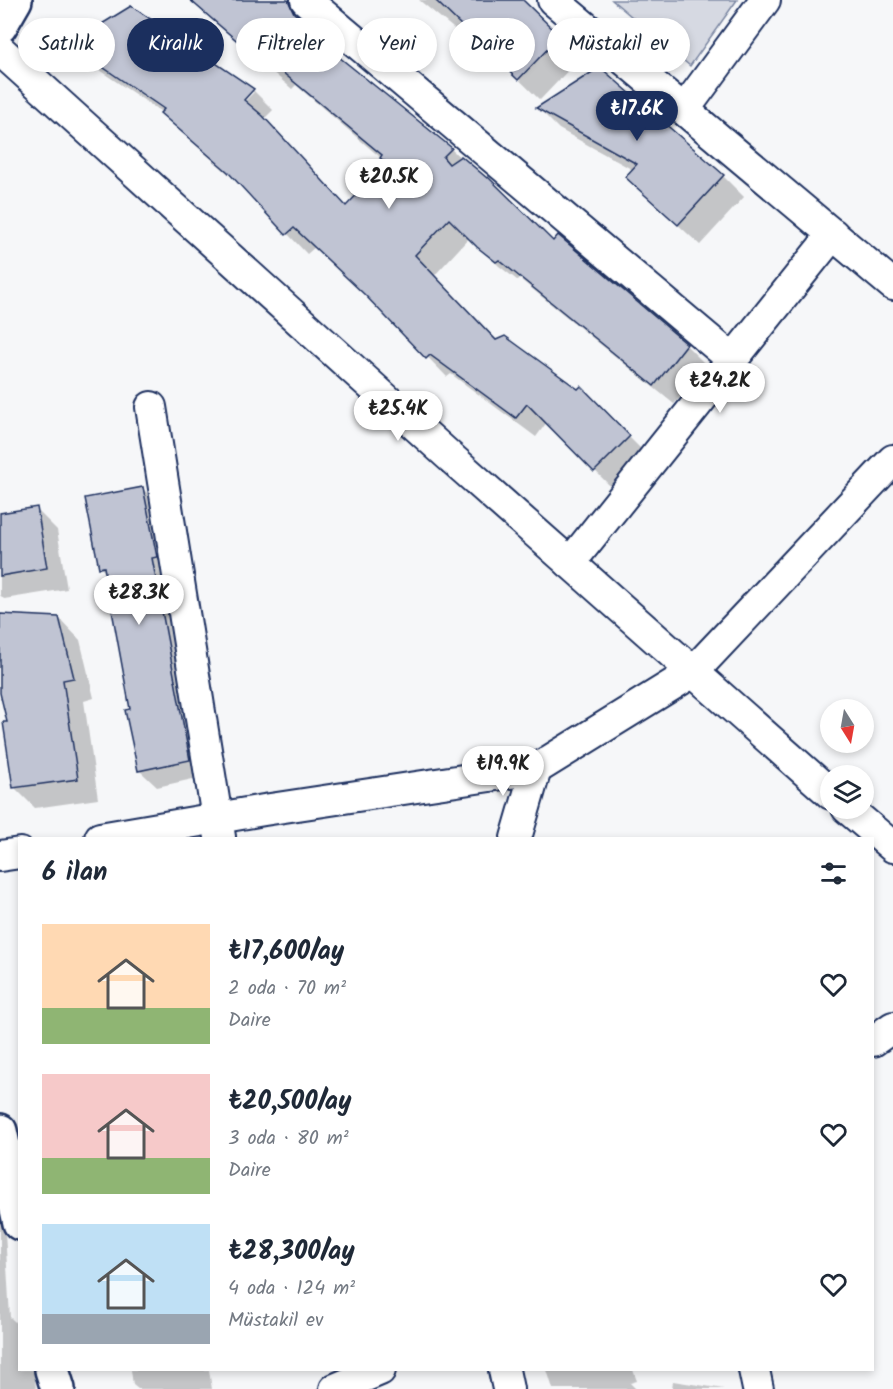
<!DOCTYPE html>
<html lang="tr">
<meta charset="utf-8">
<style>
body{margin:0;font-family:Kalam,sans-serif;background:#f6f6f7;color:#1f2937;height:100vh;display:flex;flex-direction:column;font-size:22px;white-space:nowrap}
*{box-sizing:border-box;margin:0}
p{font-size:20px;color:#747a83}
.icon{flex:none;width:33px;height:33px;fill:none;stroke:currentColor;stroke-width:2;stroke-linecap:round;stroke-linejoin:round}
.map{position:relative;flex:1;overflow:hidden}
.details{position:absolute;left:18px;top:837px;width:856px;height:534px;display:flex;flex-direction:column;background:#fff;border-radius:0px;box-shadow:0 3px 9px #0003}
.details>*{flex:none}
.top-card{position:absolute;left:18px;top:18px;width:858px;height:54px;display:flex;gap:12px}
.needle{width:39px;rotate:169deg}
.controls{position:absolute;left:820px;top:699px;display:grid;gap:12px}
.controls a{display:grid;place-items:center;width:54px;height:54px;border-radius:50%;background:#fff;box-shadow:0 3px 9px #0003;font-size:30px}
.price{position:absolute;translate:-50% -51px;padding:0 14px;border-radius:21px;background:#fff;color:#222;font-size:20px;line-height:39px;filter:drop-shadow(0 2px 3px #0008)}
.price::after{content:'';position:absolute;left:50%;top:36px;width:18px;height:14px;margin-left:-9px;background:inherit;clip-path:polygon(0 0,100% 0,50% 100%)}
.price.current{background:#1b2f5e;color:#fff}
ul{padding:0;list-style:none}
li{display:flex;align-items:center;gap:18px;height:150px;padding:0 24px}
li span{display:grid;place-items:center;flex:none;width:168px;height:120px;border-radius:0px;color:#555}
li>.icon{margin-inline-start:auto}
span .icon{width:72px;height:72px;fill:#fffc;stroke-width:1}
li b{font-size:26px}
h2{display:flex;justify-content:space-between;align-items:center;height:72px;padding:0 24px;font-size:26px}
.chip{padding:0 21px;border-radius:27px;background:#fff;box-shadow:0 3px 9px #0003;font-size:21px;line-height:54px}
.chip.current{background:#1b2f5e;color:#fff}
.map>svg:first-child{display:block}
.green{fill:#d6d9e2;stroke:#7884a0;stroke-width:1.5}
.shadow{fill:#0003;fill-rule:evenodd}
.building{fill:#c0c4d3;stroke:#1b2f5e;stroke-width:1.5}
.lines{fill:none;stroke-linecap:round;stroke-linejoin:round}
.street-casing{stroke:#1b2f5e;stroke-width:34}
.secondary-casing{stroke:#1b2f5e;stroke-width:38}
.street{stroke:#fff;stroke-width:30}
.secondary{stroke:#fff;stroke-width:33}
</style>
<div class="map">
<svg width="893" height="1389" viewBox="0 0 893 1389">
<rect width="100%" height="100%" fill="#f6f7f9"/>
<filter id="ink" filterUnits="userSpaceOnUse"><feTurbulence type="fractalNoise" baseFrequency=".0167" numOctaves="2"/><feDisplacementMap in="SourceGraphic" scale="12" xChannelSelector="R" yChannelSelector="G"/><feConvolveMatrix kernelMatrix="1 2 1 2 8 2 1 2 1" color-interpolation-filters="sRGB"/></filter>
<g filter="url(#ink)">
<path class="green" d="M612,0H737L690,66Z"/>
<g class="shadow">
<path d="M190,0H286L331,49L329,51L451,149L553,243L558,237L686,345L706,365L674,404L520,279L517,280L499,266L470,237L434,276L497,342L579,391L581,389L649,457L615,491L547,422L536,437L451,374L447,377L378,306L315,247L307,254L241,185L182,133L163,113L90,64L71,45L131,7L253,90L273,110L264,119L347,208L388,164L296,85L292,89ZM250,92H254L240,106L238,104Z"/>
<path d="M419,0H521L580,58L540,100L469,31L464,37Z"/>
<path d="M600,69L723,176L744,197L700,245L648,197L633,170L559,129L538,108Z"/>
<path d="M142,488L159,505L206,776L157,787L140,771L132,710L107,574L100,567Z"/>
<path d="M36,509L57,530L67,589L4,599L0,595V515Z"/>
<path d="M0,616L59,618L80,640L94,698L84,701L98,799L35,808L14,787L9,723L0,687Z"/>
<path d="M0,1204L5,1232L10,1317L20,1327V1370H34L36,1389H0Z"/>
<path d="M131,1370H209L212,1389H138L133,1385Z"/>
<path d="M547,1370H633L637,1381L630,1383L636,1389H553Z"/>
<path d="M673,1381L724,1389H672Z"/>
</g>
<g class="building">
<path d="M190,0H288L294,13L312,28L308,32L452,148L443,157L449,164L461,156L487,178L488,177L553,241L558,235L687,344L654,386L499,260L496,262L477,247L449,219L415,255L496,340L505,336L578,389L581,386L630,436L594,472L527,404L516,418L430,355L426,359L365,295L294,228L286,235L228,172L160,113L164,109L69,44L131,6L254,89L244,100L263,116L346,206L387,163L380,158L382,155L276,67L272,71Z"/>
<path d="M435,0H523L560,36L518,80Z"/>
<path d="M600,67L724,175L678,225L625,177L637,164L536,108Z"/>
<path d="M143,487L157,557L152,558L190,760L138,771L125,710L130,709L104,567L99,568L85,498Z"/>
<path d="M37,507L47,568L0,576V513Z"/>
<path d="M0,614L59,617L74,678L63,680L78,779L13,788L3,722H7L0,693Z"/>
</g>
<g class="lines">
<defs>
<g id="street">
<path d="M306,0L732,359"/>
<path d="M553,0L893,285"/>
<path d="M0,50L448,455L831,794"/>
<path d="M684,110L765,0"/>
<path d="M151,407L220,837"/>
<path d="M570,563L833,234"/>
<path d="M847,808L893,847"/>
<path d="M100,838L264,810L536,769L693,672L893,460"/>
<path d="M516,838L536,769"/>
<path d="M0,856L20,853"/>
<path d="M873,1041L893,1027"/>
<path d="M504,1370L508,1389"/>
<path d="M754,1370L758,1389"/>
<path d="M335,1389L380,1370"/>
</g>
<g id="secondary">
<path d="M0,26L15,0"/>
<path d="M0,1131L20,1223"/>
<path d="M52,1370L58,1389"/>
</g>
</defs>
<use href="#street" class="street-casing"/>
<use href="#secondary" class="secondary-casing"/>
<use href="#street" class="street"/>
<use href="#secondary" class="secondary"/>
</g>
</g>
</svg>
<div class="controls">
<a><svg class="needle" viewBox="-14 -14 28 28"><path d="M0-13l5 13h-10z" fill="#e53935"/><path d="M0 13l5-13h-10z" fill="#747a83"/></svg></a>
<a><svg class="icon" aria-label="layers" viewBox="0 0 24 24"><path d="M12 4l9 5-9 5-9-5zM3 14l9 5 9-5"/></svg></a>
</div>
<b class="price current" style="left:637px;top:142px">₺17.6K</b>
<b class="price" style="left:389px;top:210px">₺20.5K</b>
<b class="price" style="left:720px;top:414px">₺24.2K</b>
<b class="price" style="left:398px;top:442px">₺25.4K</b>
<b class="price" style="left:139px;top:626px">₺28.3K</b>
<b class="price" style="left:503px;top:797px">₺19.9K</b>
<div class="top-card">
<a class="chip">Satılık</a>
<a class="chip current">Kiralık</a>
<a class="chip">Filtreler</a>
<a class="chip">Yeni</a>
<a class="chip">Daire</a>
<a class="chip">Müstakil ev</a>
</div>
<section class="details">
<h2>6 ilan<svg class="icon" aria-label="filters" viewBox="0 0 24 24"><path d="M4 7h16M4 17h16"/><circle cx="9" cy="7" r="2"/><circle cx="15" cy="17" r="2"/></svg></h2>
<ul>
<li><span style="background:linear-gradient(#ffd9b3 70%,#8fb573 0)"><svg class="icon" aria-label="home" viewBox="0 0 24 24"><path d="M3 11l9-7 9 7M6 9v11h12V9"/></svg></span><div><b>₺17,600/ay</b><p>2 oda · 70 m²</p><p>Daire</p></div><svg class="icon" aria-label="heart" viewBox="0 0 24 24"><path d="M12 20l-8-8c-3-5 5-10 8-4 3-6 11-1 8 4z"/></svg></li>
<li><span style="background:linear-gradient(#f6c9c9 70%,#8fb573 0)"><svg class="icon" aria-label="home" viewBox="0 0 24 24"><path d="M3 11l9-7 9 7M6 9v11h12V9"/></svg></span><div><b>₺20,500/ay</b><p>3 oda · 80 m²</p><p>Daire</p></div><svg class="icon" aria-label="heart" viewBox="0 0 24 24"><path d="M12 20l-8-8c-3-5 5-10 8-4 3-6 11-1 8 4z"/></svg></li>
<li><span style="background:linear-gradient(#bfe0f5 75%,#9aa5b1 0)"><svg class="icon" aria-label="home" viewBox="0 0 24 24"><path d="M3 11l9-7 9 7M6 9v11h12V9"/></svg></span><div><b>₺28,300/ay</b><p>4 oda · 124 m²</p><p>Müstakil ev</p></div><svg class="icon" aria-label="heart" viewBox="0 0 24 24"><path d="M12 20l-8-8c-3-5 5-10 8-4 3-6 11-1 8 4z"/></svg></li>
</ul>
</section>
</div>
